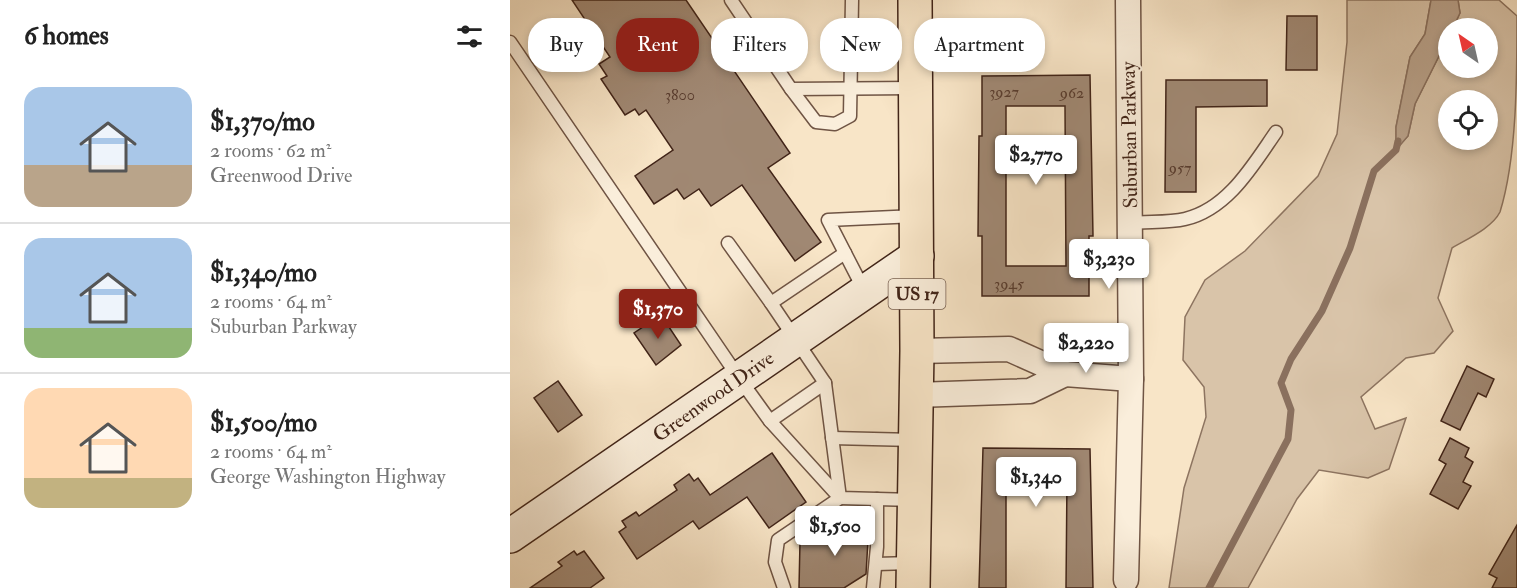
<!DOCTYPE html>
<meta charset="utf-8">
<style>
body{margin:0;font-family:"IM FELL Double Pica",serif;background:#f2f2f2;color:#222;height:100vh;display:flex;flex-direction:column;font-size:22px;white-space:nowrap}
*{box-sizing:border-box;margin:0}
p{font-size:20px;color:#767676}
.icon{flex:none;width:33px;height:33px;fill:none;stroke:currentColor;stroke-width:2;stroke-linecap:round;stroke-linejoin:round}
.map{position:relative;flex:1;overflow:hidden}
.sheet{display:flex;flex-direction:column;background:#fff;width:510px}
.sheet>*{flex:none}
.top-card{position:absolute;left:18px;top:18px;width:570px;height:54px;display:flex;gap:12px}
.needle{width:39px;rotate:326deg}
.tools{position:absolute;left:928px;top:18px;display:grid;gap:12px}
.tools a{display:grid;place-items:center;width:60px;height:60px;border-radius:50%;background:#fff;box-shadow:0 3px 9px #0003;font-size:30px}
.price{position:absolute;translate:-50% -51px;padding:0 14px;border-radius:6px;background:#fff;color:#222;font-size:20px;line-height:39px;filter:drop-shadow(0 2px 3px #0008)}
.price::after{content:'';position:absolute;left:50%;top:36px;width:18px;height:14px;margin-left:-9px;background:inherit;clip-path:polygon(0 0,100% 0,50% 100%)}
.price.active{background:#8f2418;color:#fff}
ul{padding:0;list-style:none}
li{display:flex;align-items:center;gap:18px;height:150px;padding:0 24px}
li+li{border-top:2px solid #e0e0e0}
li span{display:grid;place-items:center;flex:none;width:168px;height:120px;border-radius:18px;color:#555}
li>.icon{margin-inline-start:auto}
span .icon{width:72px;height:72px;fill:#fffc;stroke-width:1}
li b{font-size:26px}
h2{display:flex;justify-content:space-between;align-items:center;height:72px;padding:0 24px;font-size:26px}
.chip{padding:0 21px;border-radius:24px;background:#fff;box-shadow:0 3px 9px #0003;font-size:21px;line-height:54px}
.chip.active{background:#8f2418;color:#fff}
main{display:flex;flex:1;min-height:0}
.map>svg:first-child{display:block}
.green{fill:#d9c4a9;stroke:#8d7460;stroke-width:1.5;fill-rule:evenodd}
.water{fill:#baa38c;stroke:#8a705e;stroke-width:1.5}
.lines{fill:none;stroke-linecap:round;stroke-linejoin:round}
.stream{stroke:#8a705e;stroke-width:7}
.building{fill:#a08873;stroke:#412418;stroke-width:1.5;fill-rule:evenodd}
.lane-casing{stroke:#6f5444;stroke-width:15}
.street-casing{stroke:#6f5444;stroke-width:27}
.secondary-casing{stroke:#412418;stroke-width:36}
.primary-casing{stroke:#412418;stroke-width:36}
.lane{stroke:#faeedb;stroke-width:12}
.street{stroke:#faeedb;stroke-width:24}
.secondary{stroke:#faeedb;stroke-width:33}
.primary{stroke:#f8e5c7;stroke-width:33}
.labels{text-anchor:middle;stroke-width:4.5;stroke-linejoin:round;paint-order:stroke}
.number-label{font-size:16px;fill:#593d2f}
.shield{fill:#faeedb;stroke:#786152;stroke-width:1.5}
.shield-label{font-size:18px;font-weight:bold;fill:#412418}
.street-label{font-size:20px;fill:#412418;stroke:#faeedb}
</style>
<main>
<section class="sheet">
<h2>6 homes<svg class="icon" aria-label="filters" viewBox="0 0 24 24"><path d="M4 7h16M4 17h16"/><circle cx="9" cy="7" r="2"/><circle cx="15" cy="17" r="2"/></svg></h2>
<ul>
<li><span style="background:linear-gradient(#a9c7e8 65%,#b9a48a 0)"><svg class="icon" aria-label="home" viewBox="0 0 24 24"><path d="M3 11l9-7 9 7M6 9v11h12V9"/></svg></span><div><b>$1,370/mo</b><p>2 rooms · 62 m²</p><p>Greenwood Drive</p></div></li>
<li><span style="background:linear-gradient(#a9c7e8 75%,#8fb573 0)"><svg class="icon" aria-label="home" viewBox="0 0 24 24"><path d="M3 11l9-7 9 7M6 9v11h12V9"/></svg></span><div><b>$1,340/mo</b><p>2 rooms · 64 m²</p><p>Suburban Parkway</p></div></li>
<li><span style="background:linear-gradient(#ffd9b3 75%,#c2b280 0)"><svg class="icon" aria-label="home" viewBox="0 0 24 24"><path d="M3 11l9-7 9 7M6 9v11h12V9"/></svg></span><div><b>$1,500/mo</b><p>2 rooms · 64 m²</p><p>George Washington Highway</p></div></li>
</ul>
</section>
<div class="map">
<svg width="1007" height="588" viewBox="0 0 1007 588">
<rect width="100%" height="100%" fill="#f8e5c7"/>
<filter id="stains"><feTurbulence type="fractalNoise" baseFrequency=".00333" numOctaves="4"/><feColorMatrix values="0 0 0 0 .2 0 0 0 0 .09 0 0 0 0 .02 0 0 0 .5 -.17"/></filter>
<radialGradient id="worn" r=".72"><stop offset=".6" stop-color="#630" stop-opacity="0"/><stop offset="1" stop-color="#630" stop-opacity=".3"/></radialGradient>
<path class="green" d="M837,0H921L915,34L900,57L886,127V149L898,136L905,104L939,36V68H978V28H943L950,13L948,0H989L1007,16C1007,77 1007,157 990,212C982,228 957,239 942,248L928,298L943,331L924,353L896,358L851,397L865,429L896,418L879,469L858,478L809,470L787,499L738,588H659L674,488L696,417L694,387L673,360L675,317L695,280L735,251L808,176L827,134L837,42ZM939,100H978V140H939Z"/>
<path class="water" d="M921,0H948L950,13L943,28H939V36L905,104L898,136L886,150V127L900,57L915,34Z"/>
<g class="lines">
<path class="stream" d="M699,588L778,439L781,410L771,383L781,359L812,311L840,248L864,171L886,150L888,141"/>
</g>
<g class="building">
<path d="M62,0H176L280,153L258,168L311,242L285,261L232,185L201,206L189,189L174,199L167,189L144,204L125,176L163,150L136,110L129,115L125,109L115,115L91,79L97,76L89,64L100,57Z"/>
<path d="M777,16H807V70H776Z"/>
<path d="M580,75L583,236H579V296H472V236H468L469,136H472V76ZM496,106H555L556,266H496Z"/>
<path d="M656,80H757V106L686,107V192H655Z"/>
<path d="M151,315L171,345L146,365L124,333Z"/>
<path d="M957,366L984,379L976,397L968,393L950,430L931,421Z"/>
<path d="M48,381L72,415L48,432L24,398Z"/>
<path d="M940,438L959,448L955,457L963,462L953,482L961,486L948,509L920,494L936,464L929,460Z"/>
<path d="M473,448L580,449L583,588H556L557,479L496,478V588H469Z"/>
<path d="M262,453L296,502L259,528L237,497L189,529L183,521L127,559L109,532L116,527L112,521L126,512L129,516L167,490L164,485L179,474L184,481L188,478L200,495Z"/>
<path d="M312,523H359L356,574L334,588H289L290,542L312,543Z"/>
<path d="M1007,525V588H982L987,578L979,574Z"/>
<path d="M64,551L67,555L74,551L94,578L80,588H20L52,566L48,562Z"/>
</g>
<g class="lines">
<defs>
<g id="lane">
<path d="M221,0L281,89L403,88"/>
<path d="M0,42L229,378L260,421L330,498L404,500"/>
<path d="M281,89L306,122L325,124L340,116L342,0"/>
<path d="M620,223C637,221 658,223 675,219C718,209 743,165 766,132"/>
<path d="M218,243L261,303"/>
<path d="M354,290L318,220L406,216"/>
<path d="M260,421L315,383"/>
<path d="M322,438L404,440"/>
<path d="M366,564L402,563"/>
<path d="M274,588L265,562L268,540L330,498L315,383L261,303L335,253"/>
<path d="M363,588L367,547V499"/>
</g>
<g id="street">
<path d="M555,374L621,379"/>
<path d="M406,395L520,391L555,374L499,349L407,351"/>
<path d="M616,580L621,379L618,0"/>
</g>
<path id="secondary" d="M0,536L407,256"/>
<path id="primary" d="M403,588L407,351L405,0"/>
</defs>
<use href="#lane" class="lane-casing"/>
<use href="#street" class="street-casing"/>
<use href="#secondary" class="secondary-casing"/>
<use href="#primary" class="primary-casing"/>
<use href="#lane" class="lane"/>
<use href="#street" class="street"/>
<use href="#secondary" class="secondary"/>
<use href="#primary" class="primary"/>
</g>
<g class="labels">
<g class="number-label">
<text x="494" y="97">3927</text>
<text x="562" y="98">962</text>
<text x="170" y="100">3800</text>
<text x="670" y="173">957</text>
<text x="499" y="289">3945</text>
</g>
<rect class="shield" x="378.5" y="279" width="57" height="30" rx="4.5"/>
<g class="shield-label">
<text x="407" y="300">US 17</text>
</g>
<g class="street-label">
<text transform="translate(619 135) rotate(-91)" y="7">Suburban Parkway</text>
<text transform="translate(203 396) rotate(-35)" y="7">Greenwood Drive</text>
</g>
</g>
<rect width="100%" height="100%" filter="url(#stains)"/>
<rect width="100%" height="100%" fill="url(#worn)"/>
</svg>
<div class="tools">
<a><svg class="needle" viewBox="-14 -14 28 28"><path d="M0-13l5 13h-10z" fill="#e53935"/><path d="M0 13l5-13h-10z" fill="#767676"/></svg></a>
<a><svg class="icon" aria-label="locate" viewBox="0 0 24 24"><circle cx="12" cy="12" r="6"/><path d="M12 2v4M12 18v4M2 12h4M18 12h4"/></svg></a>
</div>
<b class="price" style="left:526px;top:186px">$2,770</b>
<b class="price" style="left:599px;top:290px">$3,230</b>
<b class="price active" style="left:148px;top:340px">$1,370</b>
<b class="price" style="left:576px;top:374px">$2,220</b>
<b class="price" style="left:526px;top:508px">$1,340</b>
<b class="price" style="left:325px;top:557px">$1,500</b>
<div class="top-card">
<a class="chip">Buy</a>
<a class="chip active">Rent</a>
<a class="chip">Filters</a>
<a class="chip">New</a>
<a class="chip">Apartment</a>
</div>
</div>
</main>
